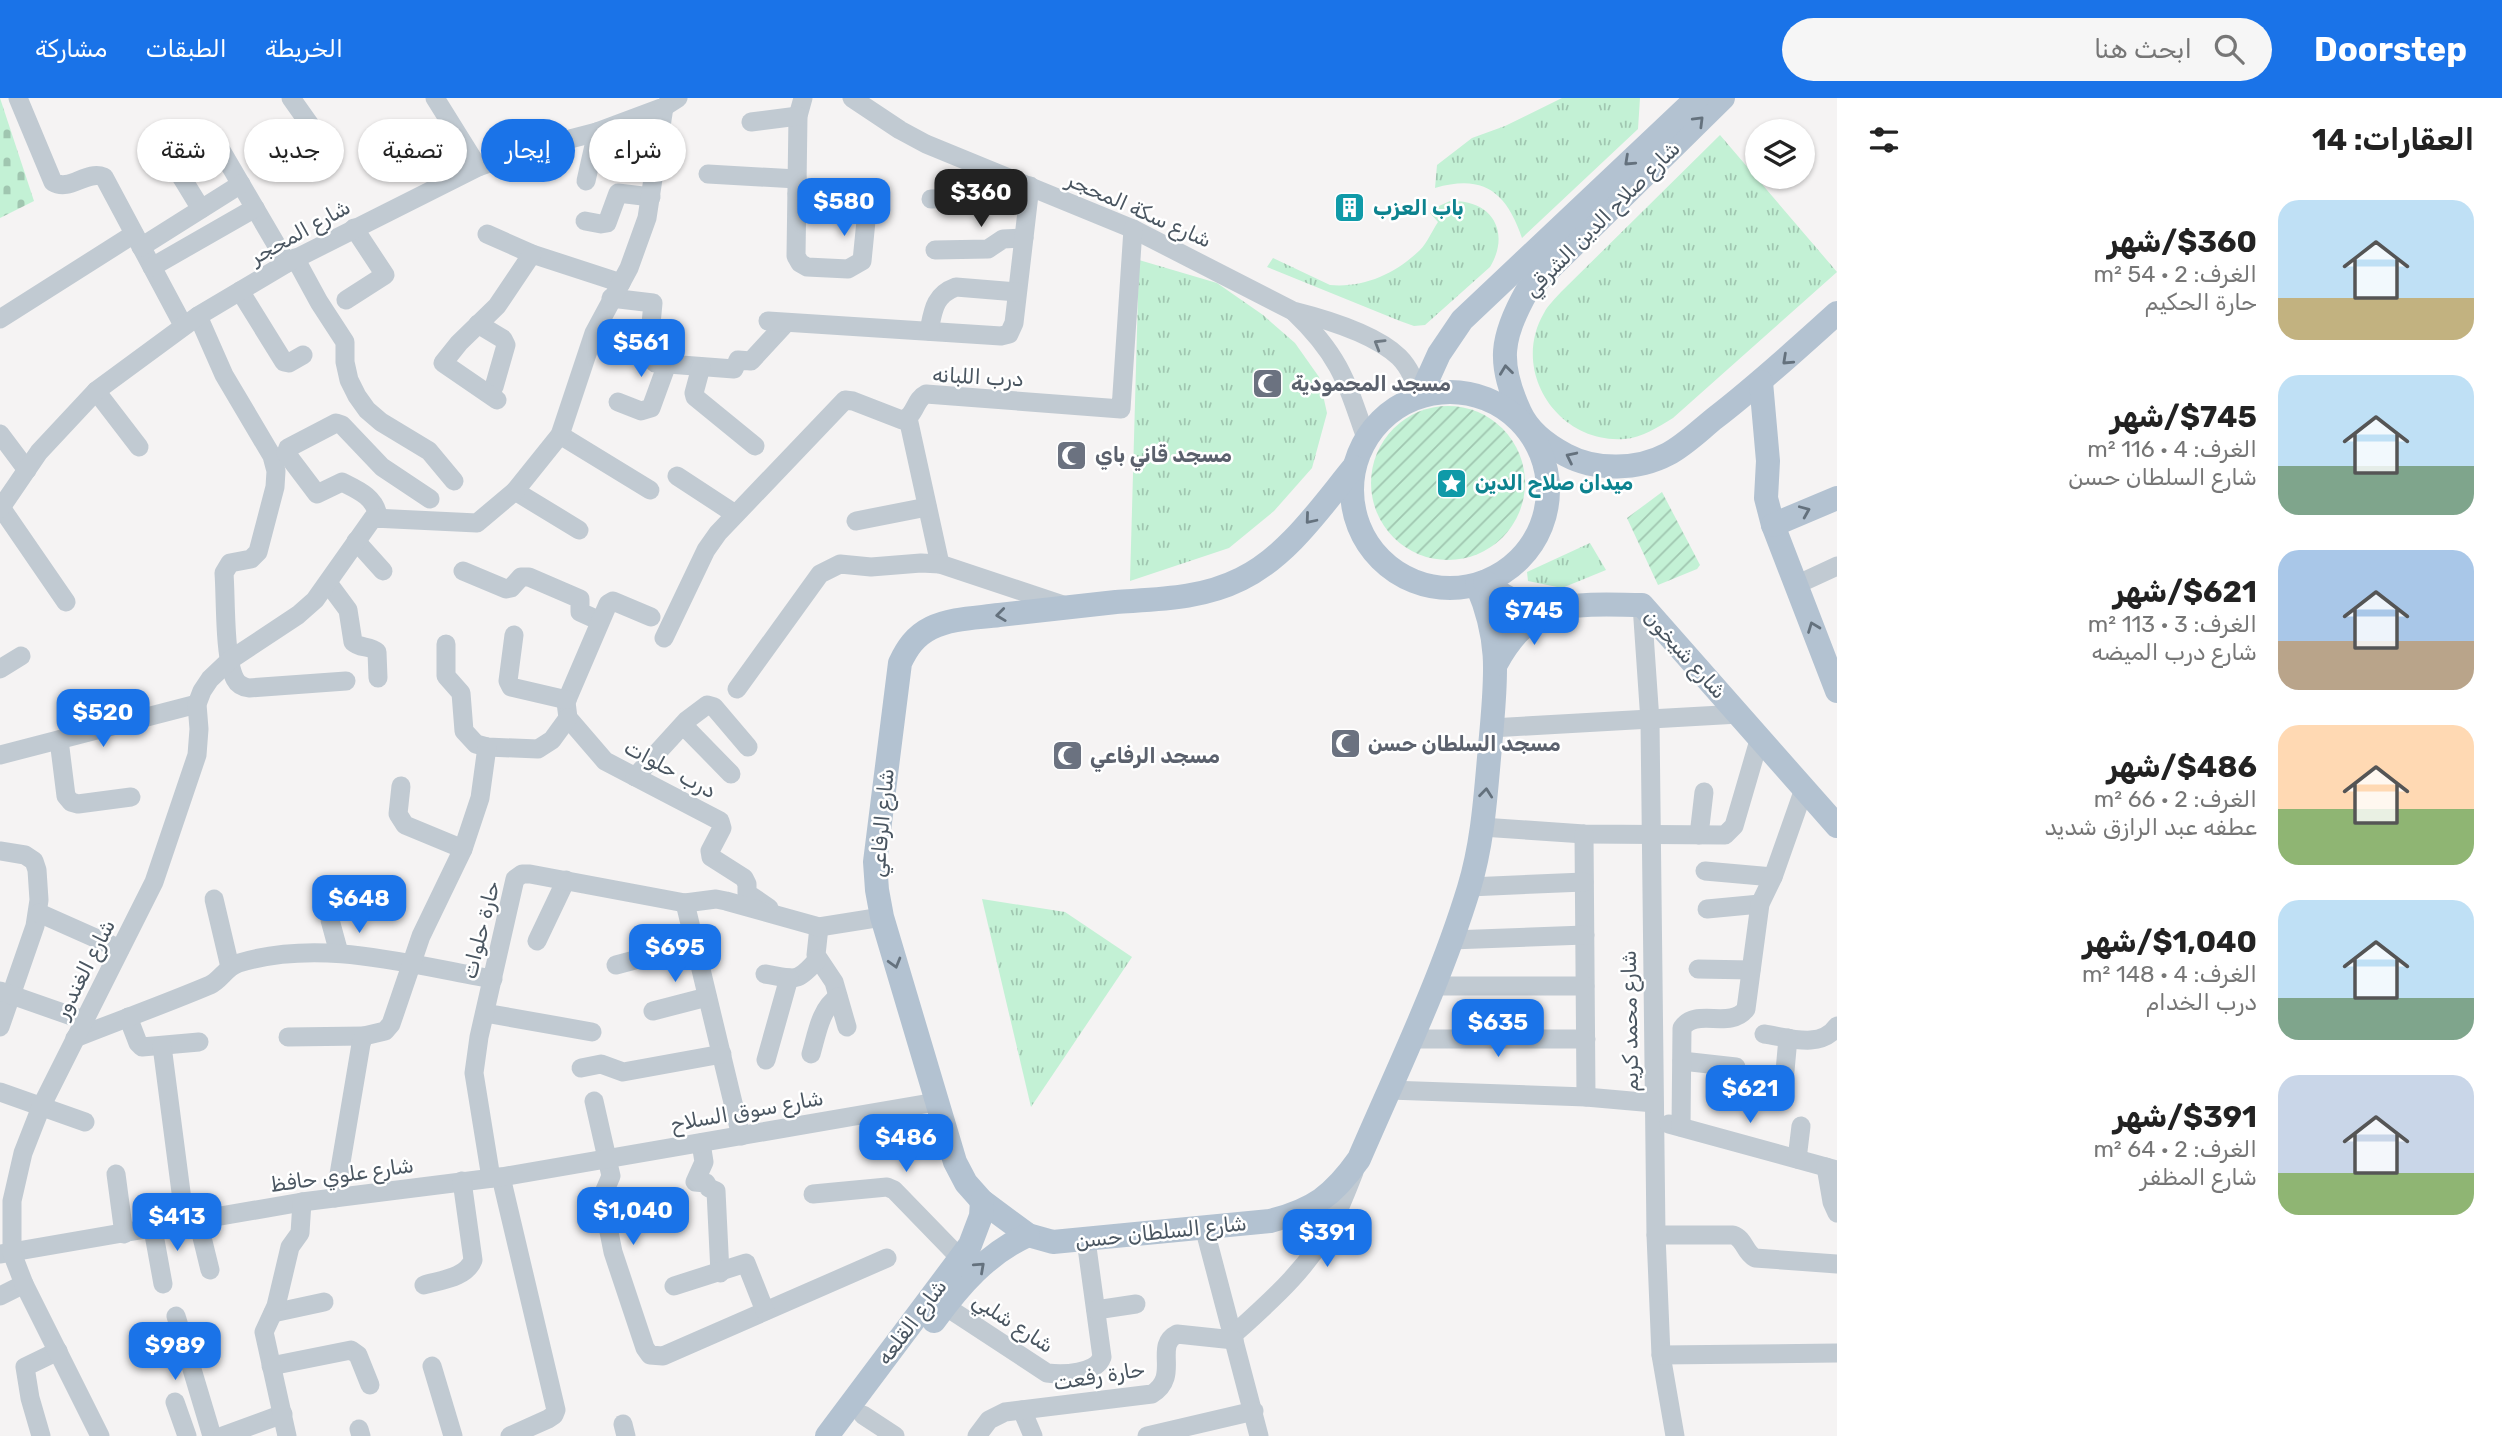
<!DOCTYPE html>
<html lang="ar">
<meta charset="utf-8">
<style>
body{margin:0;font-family:Rubik,"Noto Naskh Arabic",sans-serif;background:#f6f6f6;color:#222;direction:rtl;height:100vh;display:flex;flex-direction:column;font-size:26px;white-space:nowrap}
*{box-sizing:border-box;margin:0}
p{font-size:23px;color:#767676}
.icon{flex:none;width:38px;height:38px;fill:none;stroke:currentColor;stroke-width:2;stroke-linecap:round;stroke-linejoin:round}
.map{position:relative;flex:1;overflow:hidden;direction:ltr}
.details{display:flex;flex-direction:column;background:#fff;width:665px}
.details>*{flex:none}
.guide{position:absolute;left:21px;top:21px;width:665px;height:63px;direction:rtl;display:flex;gap:14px}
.buttons{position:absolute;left:1745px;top:21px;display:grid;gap:14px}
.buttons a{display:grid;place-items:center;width:70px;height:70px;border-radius:50%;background:#fff;box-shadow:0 2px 5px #0004;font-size:35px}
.price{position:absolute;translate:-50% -60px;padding:0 16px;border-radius:14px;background:#1a73e8;color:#fff;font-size:23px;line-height:46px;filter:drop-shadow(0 2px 4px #0008)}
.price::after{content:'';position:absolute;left:50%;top:42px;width:21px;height:16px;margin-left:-10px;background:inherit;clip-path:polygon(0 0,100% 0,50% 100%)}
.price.on{background:#222;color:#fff}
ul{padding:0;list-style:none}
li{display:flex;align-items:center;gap:21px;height:175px;padding:0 28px}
li span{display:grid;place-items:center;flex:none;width:196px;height:140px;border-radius:21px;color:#555}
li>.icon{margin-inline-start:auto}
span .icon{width:84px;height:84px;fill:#fffc;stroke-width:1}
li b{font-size:30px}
h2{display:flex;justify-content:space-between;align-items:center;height:84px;padding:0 28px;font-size:30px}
.pill{padding:0 24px;border-radius:32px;background:#fff;box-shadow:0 2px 5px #0004;font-size:24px;line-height:63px}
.pill.on{background:#1a73e8;color:#fff}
header{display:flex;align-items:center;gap:42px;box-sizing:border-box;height:98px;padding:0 35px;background:#1a73e8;color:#fff}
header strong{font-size:33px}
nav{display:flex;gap:38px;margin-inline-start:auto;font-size:24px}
.search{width:490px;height:63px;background:#f6f6f6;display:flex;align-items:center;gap:18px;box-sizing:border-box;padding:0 24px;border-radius:38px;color:#767676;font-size:26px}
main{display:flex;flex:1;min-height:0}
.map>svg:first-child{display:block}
.grass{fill:url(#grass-tufts)}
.cemetery{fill:url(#cemetery-stones)}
.garden{fill:url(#garden-furrows)}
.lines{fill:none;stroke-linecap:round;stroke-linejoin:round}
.minor{stroke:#c1cad2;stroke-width:19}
.major{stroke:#b3c2d1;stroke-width:24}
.oneway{stroke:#64717d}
.oneway2{stroke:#6e7983}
.labels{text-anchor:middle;stroke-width:5;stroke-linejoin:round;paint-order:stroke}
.culture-label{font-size:21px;font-weight:bold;fill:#0d838f;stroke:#fff;text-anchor:start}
.street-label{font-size:21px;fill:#4a5661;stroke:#fff}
.worship-label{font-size:21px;font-weight:bold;fill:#5b616d;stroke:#fff;text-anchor:start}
</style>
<header>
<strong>Doorstep</strong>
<div class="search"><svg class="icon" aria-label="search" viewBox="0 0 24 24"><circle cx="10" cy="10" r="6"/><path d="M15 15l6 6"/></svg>ابحث هنا</div>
<nav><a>الخريطة</a><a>الطبقات</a><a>مشاركة</a></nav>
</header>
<main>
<section class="details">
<h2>العقارات: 14<svg class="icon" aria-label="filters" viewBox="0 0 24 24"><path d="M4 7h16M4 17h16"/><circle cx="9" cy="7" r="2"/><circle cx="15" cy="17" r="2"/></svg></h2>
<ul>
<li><span style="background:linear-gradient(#bfe0f5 70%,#c2b280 0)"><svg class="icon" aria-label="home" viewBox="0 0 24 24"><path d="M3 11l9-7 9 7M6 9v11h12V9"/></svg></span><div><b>$360/شهر</b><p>الغرف: 2 · 54 m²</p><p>حارة الحكيم</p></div></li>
<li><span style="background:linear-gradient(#bfe0f5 65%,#7fa58c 0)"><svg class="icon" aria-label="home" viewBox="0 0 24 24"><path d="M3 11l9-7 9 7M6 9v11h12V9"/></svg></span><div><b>$745/شهر</b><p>الغرف: 4 · 116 m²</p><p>شارع السلطان حسن</p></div></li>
<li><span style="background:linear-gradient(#a9c7e8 65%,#b9a48a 0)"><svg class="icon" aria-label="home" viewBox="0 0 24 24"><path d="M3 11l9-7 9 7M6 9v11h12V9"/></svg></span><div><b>$621/شهر</b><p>الغرف: 3 · 113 m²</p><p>شارع درب الميضه</p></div></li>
<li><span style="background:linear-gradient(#ffd9b3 60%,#8fb573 0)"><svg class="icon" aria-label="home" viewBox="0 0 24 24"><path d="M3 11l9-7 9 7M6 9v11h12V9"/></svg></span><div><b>$486/شهر</b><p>الغرف: 2 · 66 m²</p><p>عطفه عبد الرازق شديد</p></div></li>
<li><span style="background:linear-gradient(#bfe0f5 70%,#7fa58c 0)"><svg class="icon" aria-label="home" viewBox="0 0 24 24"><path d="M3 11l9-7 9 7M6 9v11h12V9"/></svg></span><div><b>$1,040/شهر</b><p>الغرف: 4 · 148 m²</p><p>درب الخدام</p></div></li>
<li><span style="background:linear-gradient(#c9d6e8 70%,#8fb573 0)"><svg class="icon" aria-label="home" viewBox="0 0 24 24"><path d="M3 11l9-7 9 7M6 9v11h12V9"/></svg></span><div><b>$391/شهر</b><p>الغرف: 2 · 64 m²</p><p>شارع المظفر</p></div></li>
</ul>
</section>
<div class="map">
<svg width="1837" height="1338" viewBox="0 0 1837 1338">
<defs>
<pattern id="grass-tufts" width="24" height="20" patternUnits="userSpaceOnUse" patternTransform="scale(1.75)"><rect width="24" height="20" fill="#c3f1d5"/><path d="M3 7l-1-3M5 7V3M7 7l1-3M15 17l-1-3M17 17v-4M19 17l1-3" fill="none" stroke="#a0c6b0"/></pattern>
<pattern id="cemetery-stones" width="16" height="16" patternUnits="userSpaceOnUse" patternTransform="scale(1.75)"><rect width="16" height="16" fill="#c3f1d5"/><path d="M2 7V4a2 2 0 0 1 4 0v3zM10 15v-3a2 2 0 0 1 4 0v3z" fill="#a0c6b0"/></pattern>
<pattern id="garden-furrows" width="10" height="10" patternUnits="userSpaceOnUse" patternTransform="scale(1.75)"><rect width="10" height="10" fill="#c3f1d5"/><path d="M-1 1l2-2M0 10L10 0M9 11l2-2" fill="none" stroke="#a0c6b0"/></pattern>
</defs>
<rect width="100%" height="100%" fill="#f5f3f3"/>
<g class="grass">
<path d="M1562,0H1640L1638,31L1522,140C1506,94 1484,76 1435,90L1437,67L1472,40L1505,28Z"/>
<path d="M1720,37L1837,174L1673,320C1658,329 1642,340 1624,341C1558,346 1510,273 1544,215C1548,207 1555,201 1561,194Z"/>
<path d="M1450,103C1492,101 1511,134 1490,169L1425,227L1414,228L1400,223L1267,169L1273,160L1330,187C1364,190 1395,176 1420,152C1427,145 1432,133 1438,124L1430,115L1439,108Z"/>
<path d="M1139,162L1217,185L1263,217L1295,245L1319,279L1327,315L1312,370L1274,413L1229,450L1130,483Z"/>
<path d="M1590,445L1606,472L1562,490L1528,483L1527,474Z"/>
<path d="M982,801L1065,814L1132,859L1031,1009Z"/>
</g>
<path class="cemetery" d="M0,0L34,103L0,120Z"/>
<g class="garden">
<circle cx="1448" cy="385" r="77"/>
<path d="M1662,394L1700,467L1697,471L1658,487L1627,420Z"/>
</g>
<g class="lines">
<g class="minor">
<path d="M18,0L53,84C70,94 86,72 104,79L183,227"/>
<path d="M291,0L332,58"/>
<path d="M435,0L478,69"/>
<path d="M803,0L798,18L796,158L800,165L807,169L848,171L862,163L868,103"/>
<path d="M852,0L900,32L926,46L1133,131L1293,213C1325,221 1375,236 1399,259C1410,270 1415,284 1420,298"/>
<path d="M751,24L798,18"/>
<path d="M218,47L287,165"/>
<path d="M179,75L201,111"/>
<path d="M708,76L797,81"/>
<path d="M586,83L597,34"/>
<path d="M797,96L829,98"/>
<path d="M931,101L1029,97"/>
<path d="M585,123L601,126L607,125L618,95L651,99"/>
<path d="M487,136L532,156L621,185"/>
<path d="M141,149L241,86"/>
<path d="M935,152L988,151L1003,141L1024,140"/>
<path d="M295,160L319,204L345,244V264L349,282L357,298L367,312L381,324L429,353L454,383"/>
<path d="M152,169L255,110"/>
<path d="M240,193L284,264L289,265L303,257"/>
<path d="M611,200L653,205L648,257L655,265L734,271L738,262L751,263L786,225"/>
<path d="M346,202L385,177L354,130"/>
<path d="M1294,214C1339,257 1346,282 1366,340"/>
<path d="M198,218L224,277L272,358L276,373L275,389L258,454L251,461L230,465L224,475C226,501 224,560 235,581C238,587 243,589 249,590L346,583"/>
<path d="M0,221L134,136"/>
<path d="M768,223L1001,238L1009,236L1014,225L1030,88"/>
<path d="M478,226L503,241L506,247L494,289"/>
<path d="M929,233C933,213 934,197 956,189L1017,194"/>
<path d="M701,269L694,295L695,299L755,348"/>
<path d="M96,293L139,349"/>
<path d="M497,302L443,265L459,245L497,208L532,156"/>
<path d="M618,304L641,313L651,310L667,266"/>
<path d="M908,320L940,466"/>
<path d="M0,336L27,372"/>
<path d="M560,337L650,392"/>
<path d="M677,378L735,416"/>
<path d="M515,393L579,432"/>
<path d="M0,408L66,504"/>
<path d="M0,411L39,354L96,293L198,218L287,165L478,69L520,54L597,34L664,9L678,0"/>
<path d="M378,418C375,399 358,392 342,384L317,396L286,355L288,350L336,325L342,327L382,369L430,401"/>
<path d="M856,423L927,409"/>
<path d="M356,443L383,473"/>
<path d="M463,473L506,491L511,490L521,479H529L580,501V514L600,523"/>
<path d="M328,485L348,512L353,544C360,551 370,547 377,554L378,580"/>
<path d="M1796,487L1837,468"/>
<path d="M1642,507L1650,623L1656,1137L1661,1257L1675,1338"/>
<path d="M651,519L613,503L608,506L566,604L568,620L605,663L720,723L722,730L710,753L711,759L744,780L747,786V795L769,810"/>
<path d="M514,537L508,583L511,589L567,602"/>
<path d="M664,540L706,452L718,435L845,302L853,303L902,322C916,318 914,302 926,296L1121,311L1133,131"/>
<path d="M446,546V578L461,595L464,633L476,646L487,649L538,651L552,642L568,620"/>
<path d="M0,571L21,558"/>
<path d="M737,591L820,476L840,466L871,469L921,465L940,466L1066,508"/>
<path d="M683,627L731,676"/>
<path d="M1491,630L1739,616"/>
<path d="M59,642L66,698L71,704L78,706L131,699"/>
<path d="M0,657L197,606"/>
<path d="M635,679L687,622L707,607L714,609L748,649"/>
<path d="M401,688L398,716L405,727L463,751"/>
<path d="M1482,729L1584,736L1725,737L1734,728L1760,639"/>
<path d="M1584,736L1586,999"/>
<path d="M1699,737L1704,694"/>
<path d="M0,753L25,757L34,763L37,772L39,802L35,828L0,929"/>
<path d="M1705,773L1773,779"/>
<path d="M1469,789L1584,784"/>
<path d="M214,801L230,869"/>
<path d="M685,805L741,1038"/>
<path d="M1707,811L1760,806"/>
<path d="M39,815L120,851"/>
<path d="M330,822L339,855"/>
<path d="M819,829L816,857L834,884L847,929"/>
<path d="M1451,842L1585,837"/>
<path d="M537,843L566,782"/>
<path d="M616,867L695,846"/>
<path d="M1698,871L1751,872"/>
<path d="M765,876C796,881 796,886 818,861"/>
<path d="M1432,888H1585"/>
<path d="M0,893L83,922"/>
<path d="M653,913L707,899"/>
<path d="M485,915L592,934"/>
<path d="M128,919L138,945L142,949L199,944"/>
<path d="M1764,936C1787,939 1821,952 1837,928"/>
<path d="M288,939L364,938"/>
<path d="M75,940C120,922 165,906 210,887C221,882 226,869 239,865C322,840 410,867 493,881"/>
<path d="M1411,941H1586"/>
<path d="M162,948L185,1125"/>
<path d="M811,956C817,936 820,911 838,899"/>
<path d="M766,962L789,880"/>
<path d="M1682,963L1736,969"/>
<path d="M581,970L601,966L623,974L722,956"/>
<path d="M1389,992L1586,999L1654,1005"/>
<path d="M0,994L85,1024"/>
<path d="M1783,995L1788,940"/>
<path d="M594,1003L611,1078L602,1099L613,1154L645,1250L650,1257L663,1258L887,1160"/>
<path d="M1669,1026L1837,1072"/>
<path d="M1681,1029L1682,930C1696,909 1730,932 1746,911L1760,806L1773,779L1804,691"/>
<path d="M701,1045L704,1064L695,1084L706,1085L709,1090L716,1093L720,1175"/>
<path d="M1797,1061L1801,1028"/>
<path d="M1826,1069L1832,1104L1837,1115"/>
<path d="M116,1076L124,1136"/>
<path d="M501,1079L556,1312L554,1317L548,1321L510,1338"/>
<path d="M491,1080L474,975L479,939L515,781L522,776H530L685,805L716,801L726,803L819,829L882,819"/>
<path d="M813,1096L887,1089L894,1092L960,1160"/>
<path d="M335,1100L361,946L364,938L385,933L391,926L421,838L463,751L480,700L487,649"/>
<path d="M198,1123L210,1172"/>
<path d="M1204,1129L1259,1338"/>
<path d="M153,1131L163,1186"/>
<path d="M1656,1137H1733C1745,1141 1744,1154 1755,1160L1837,1166"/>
<path d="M1,1156L302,1104L501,1079L936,1004"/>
<path d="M424,1187C441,1182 466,1180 473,1162L462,1083"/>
<path d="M674,1188L746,1165L765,1213"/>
<path d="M0,1198L24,1186"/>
<path d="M945,1208L1047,1275C1063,1277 1096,1276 1102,1259L1086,1142"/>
<path d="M1096,1212L1136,1206"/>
<path d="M273,1215L324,1204"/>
<path d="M176,1218L212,1338"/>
<path d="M1233,1237C1272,1202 1312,1167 1335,1119C1342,1105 1348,1089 1354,1074"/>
<path d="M1661,1257L1837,1255"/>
<path d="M271,1268L351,1252L358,1257L370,1287"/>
<path d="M432,1268L453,1338"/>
<path d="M175,1304L187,1338"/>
<path d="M1022,1312L1033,1338"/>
<path d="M863,1317L895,1338"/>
<path d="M623,1326L626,1338"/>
<path d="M359,1331L361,1338"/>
<path d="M41,1338L30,1300L25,1269L58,1253"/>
<path d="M100,1338L24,1186L12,1155V1103L23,1055L41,1009L154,784L197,657L199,631L197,606L202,593L210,581L230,562L298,517L315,502L373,420L477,425L515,393L560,337L594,235L629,170L647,120L664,9"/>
<path d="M223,1338L283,1316"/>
<path d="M287,1338L264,1234L276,1208L290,1149L300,1135L302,1104"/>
<path d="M977,1338L989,1322L1005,1314L1152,1296C1181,1278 1153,1248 1177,1236L1234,1242"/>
<path d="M1147,1338L1254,1313"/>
</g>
<g class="major">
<path d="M1723,0L1527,193C1501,239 1497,265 1520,314C1529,334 1547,347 1566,357C1596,373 1638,372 1668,356C1685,347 1700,332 1715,320C1758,287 1797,251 1837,215"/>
<path d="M1761,284L1768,363L1766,400L1773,427L1837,593"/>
<circle cx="1450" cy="392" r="98"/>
<path d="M1420,298L1439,256L1462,222L1697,0"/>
<path d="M1354,369C1321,409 1288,458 1241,481C1201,501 1159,501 1116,504C1077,508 1038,513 999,517C977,520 951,520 931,530C915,538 907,550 900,565L875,764L877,792L882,819L955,1064L966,1085L982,1103L1028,1137L1053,1144L1270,1123C1313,1112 1333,1098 1359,1061C1397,973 1441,882 1469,790C1484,741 1486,689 1491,638C1496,579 1501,543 1477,487"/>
<path d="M1773,427L1837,400"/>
<path d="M1485,484C1524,516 1541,509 1587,507C1606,506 1624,507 1642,507L1837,728"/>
<path d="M1496,566C1510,540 1525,524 1550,511"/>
<path d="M934,1223C960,1187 987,1156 1028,1137"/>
<path d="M827,1338L970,1147L981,1118L982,1103"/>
</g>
</g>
<defs><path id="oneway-chevron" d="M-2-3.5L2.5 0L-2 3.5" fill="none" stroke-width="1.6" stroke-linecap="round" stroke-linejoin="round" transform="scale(1.75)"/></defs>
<g class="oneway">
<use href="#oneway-chevron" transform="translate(1699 23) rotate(-45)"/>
<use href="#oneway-chevron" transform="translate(1629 63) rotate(137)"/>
<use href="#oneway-chevron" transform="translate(1787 262) rotate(137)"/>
<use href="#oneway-chevron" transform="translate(1506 272) rotate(-97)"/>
<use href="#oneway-chevron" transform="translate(1571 359) rotate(-154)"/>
<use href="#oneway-chevron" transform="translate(1805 413) rotate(-23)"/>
<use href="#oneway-chevron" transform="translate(1310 421) rotate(130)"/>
<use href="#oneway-chevron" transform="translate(1001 517) rotate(173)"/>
<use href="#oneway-chevron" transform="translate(1813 529) rotate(-111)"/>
<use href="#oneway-chevron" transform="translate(1486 695) rotate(-84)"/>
<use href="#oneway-chevron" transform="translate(895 865) rotate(74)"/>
<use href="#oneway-chevron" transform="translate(980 1169) rotate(-42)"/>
</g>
<use class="oneway2" href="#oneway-chevron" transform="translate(1379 246) rotate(-149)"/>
<defs>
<symbol id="building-square" viewBox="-11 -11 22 22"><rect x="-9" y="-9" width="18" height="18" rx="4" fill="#0f9aa8" stroke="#fff"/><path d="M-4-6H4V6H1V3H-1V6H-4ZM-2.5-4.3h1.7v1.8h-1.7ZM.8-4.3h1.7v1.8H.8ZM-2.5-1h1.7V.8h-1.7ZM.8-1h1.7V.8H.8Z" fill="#fff"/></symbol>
<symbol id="mosque-square" viewBox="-11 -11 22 22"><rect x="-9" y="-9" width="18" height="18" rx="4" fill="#6b7280" stroke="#fff"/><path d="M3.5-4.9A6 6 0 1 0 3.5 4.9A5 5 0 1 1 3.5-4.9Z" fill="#fff"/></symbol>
<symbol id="sight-square" viewBox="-11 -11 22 22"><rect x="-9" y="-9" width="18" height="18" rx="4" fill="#0f9aa8" stroke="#fff"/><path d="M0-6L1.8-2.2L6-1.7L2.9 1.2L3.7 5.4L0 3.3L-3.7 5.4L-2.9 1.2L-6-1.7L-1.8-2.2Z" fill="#fff"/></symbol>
</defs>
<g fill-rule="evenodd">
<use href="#building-square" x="1332" y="92" width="35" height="35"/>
<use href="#mosque-square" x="1250" y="268" width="35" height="35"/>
<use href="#mosque-square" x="1054" y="340" width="35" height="35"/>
<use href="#sight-square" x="1434" y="368" width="35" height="35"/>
<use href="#mosque-square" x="1328" y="628" width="35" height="35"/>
<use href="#mosque-square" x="1050" y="640" width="35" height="35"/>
</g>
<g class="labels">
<g class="culture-label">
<text x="1373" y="117">باب العزب</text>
<text x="1475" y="392">ميدان صلاح الدين</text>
</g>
<g class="street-label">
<text transform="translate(1139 112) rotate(24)" y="7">شارع سكة المحجر</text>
<text transform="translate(1602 121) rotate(-45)" y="7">شارع صلاح الدين الشرقي</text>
<text transform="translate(300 134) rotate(-29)" y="7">شارع المحجر</text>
<text transform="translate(978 279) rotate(3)" y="7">درب اللبانه</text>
<text transform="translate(1685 556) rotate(48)" y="7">شارع شيخون</text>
<text transform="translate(670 671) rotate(28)" y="7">درب حلوات</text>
<text transform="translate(882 725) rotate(-85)" y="7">شارع الرفاعي</text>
<text transform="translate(481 832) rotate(-76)" y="7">حارة حلوات</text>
<text transform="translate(85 871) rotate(-63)" y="7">شارع الغندور</text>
<text transform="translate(1630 923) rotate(-91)" y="7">شارع محمد كريم</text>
<text transform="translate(747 1013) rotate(-10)" y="7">شارع سوق السلاح</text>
<text transform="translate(342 1077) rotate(-8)" y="7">شارع علوي حافظ</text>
<text transform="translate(1161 1134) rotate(-6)" y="7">شارع السلطان حسن</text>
<text transform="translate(912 1224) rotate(-53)" y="7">شارع القلعه</text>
<text transform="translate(1013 1225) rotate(33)" y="7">شارع شلبي</text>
<text transform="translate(1099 1278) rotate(-9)" y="7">حارة رفعت</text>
</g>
<g class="worship-label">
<text x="1291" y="293">مسجد المحمودية</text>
<text x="1095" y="364">مسجد قاني باي</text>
<text x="1368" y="653">مسجد السلطان حسن</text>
<text x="1090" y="665">مسجد الرفاعي</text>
</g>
</g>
</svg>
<div class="buttons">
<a><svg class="icon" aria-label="layers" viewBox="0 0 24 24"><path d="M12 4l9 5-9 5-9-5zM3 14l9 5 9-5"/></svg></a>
</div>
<b class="price on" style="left:981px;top:131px">$360</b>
<b class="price" style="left:844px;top:140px">$580</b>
<b class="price" style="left:641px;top:281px">$561</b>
<b class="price" style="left:1534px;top:549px">$745</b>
<b class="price" style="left:103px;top:651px">$520</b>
<b class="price" style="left:359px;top:837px">$648</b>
<b class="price" style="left:675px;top:886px">$695</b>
<b class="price" style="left:1498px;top:961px">$635</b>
<b class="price" style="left:1750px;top:1027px">$621</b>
<b class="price" style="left:906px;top:1076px">$486</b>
<b class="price" style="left:633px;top:1149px">$1,040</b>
<b class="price" style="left:177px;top:1155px">$413</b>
<b class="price" style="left:1327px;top:1171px">$391</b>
<b class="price" style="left:175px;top:1284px">$989</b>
<div class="guide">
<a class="pill">شراء</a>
<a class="pill on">إيجار</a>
<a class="pill">تصفية</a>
<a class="pill">جديد</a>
<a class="pill">شقة</a>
</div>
</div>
</main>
